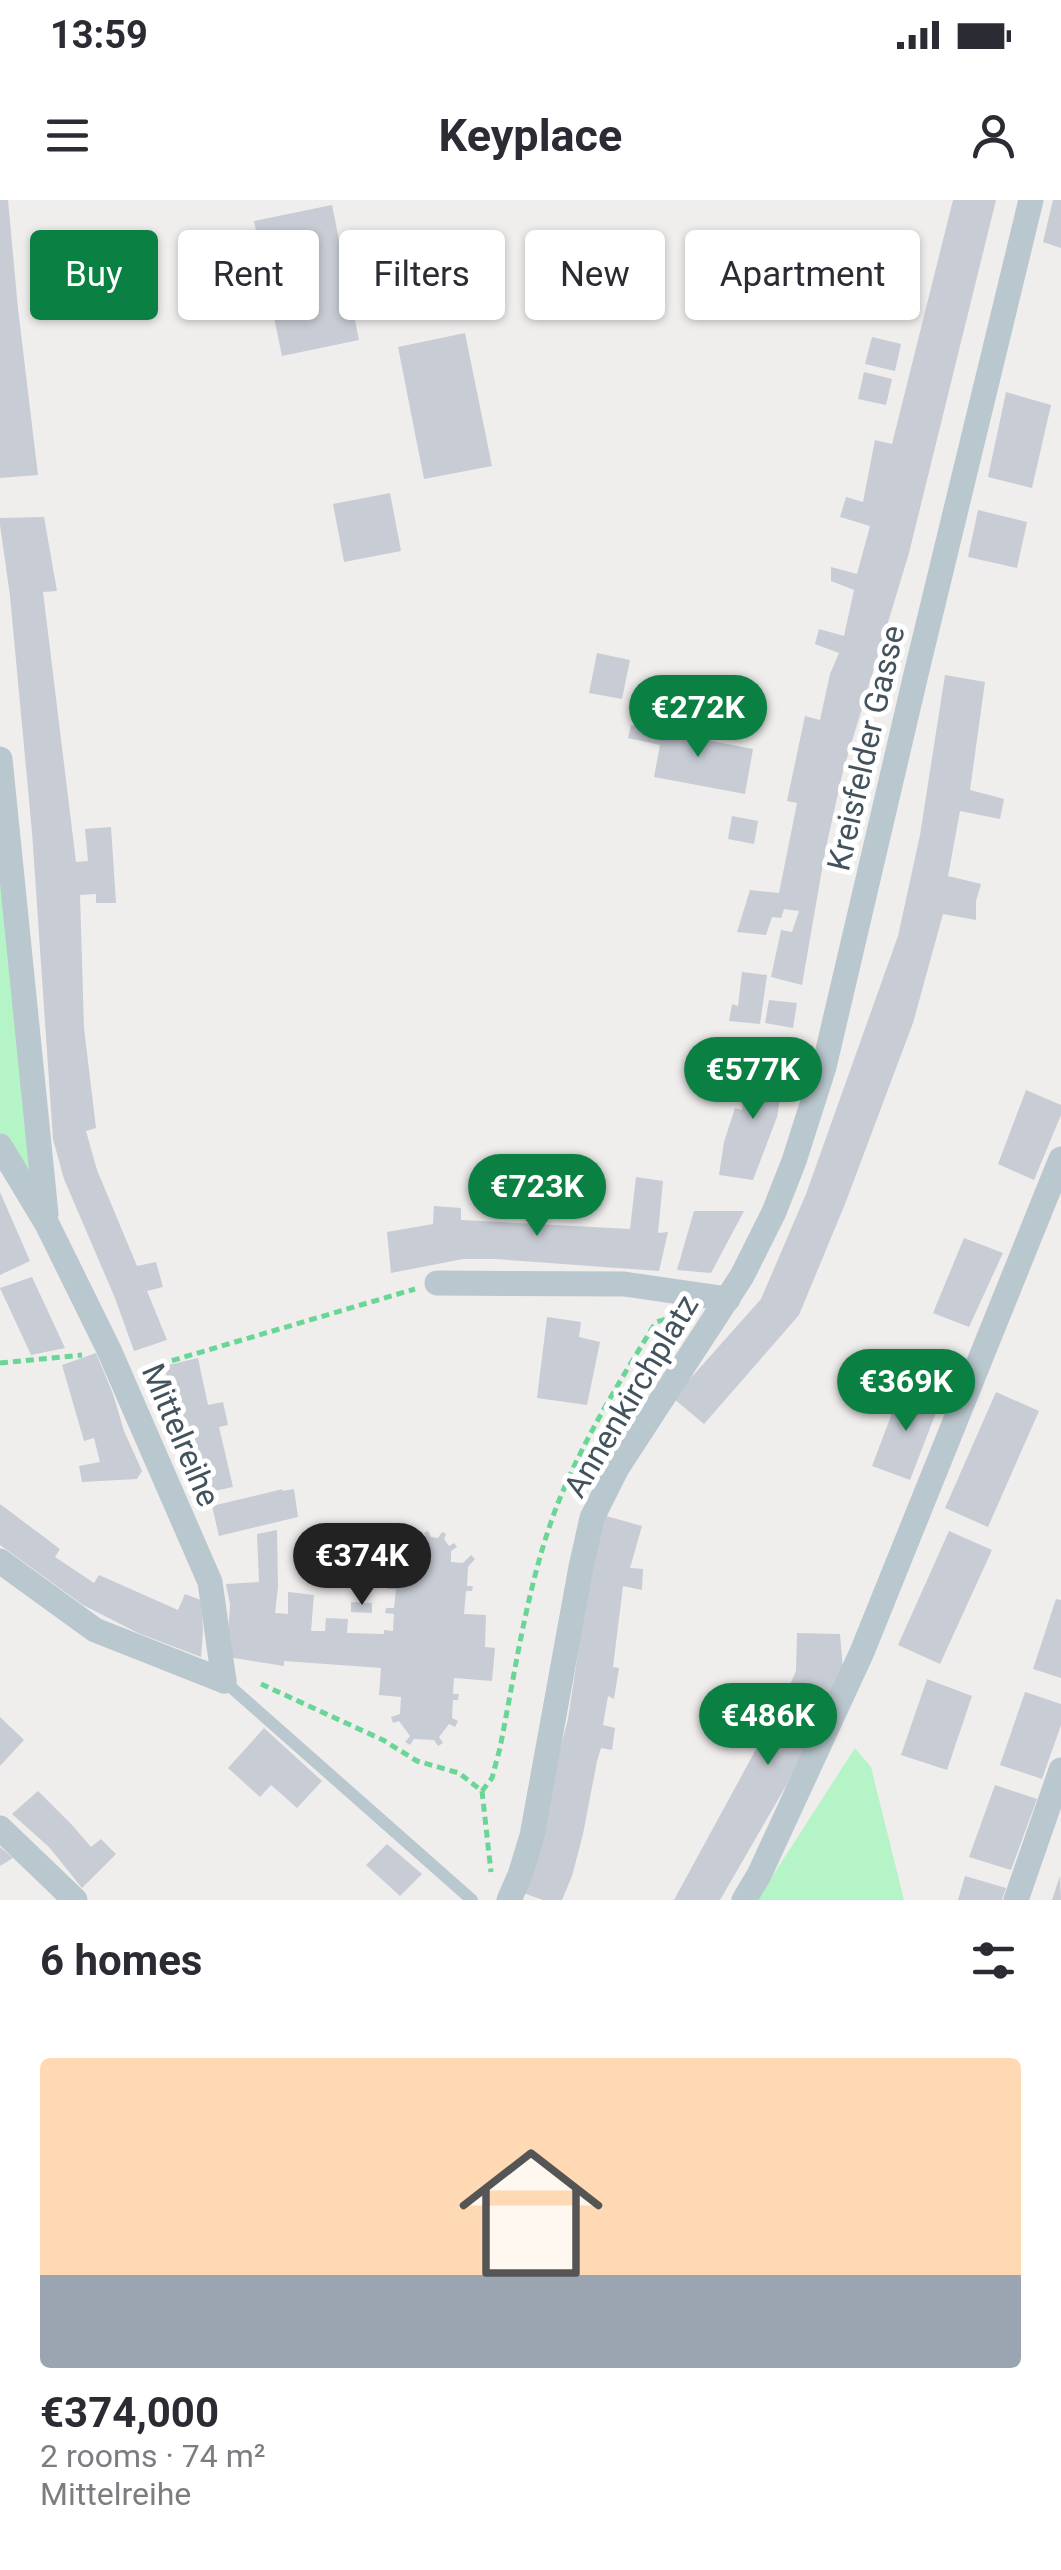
<!DOCTYPE html>
<meta charset="utf-8">
<style>
body{margin:0;font-family:Roboto,sans-serif;background:#f2f2f3;color:#2b2b33;height:100vh;display:flex;flex-direction:column;font-size:38px;white-space:nowrap}
*{box-sizing:border-box;margin:0}
p{font-size:32px;color:#7c7c81}
.icon{flex:none;width:55px;height:55px;fill:none;stroke:currentColor;stroke-width:2;stroke-linecap:round;stroke-linejoin:round}
.map{position:relative;height:1700px;overflow:hidden}
.side{display:flex;flex-direction:column;background:#fff;flex:1}
.side>*{flex:none}
.guide{position:absolute;left:30px;top:30px;width:1002px;height:90px;display:flex;gap:20px}
.price{position:absolute;translate:-50% -85px;padding:0 22px;border-radius:35px;background:#0b8043;color:#fff;font-size:32px;line-height:65px;filter:drop-shadow(0 2px 5px #0008)}
.price::after{content:'';position:absolute;left:50%;top:60px;width:30px;height:22px;margin-left:-15px;background:inherit;clip-path:polygon(0 0,100% 0,50% 100%)}
.price.current{background:#222;color:#fff}
ul{padding:0;list-style:none}
li{display:grid;align-content:center;gap:20px;height:530px;padding:0 40px}
li+li{border-top:2px solid #e1e1e2}
li span{display:grid;place-items:center;height:310px;border-radius:10px;color:#555}
li>.icon{margin-inline-start:auto}
span .icon{width:180px;height:180px;fill:#fffc;stroke-width:1}
li b{font-size:42px}
h2{display:flex;justify-content:space-between;align-items:center;height:120px;padding:0 40px;font-size:42px}
.chip{padding:0 35px;border-radius:10px;background:#fff;box-shadow:0 2px 8px #0004;font-size:35px;line-height:90px}
.chip.current{background:#0b8043;color:#fff}
.status{display:flex;justify-content:space-between;align-items:center;height:70px;padding:0 50px;background:#fff;direction:ltr}
.status svg{height:28px;fill:currentColor}
header{display:flex;justify-content:space-between;align-items:center;height:130px;padding:0 40px;background:#fff;font-size:45px;font-weight:700}
.map>svg:first-child{display:block}
.green{fill:#b5f4c7}
.building{fill:#c8ccd4}
.lines{fill:none;stroke-linecap:round;stroke-linejoin:round}
.path{stroke:#69d696;stroke-width:5;stroke-dasharray:8 5;stroke-linecap:butt}
.service{stroke:#b9c7ce;stroke-width:12}
.minor{stroke:#b9c7ce;stroke-width:25}
.labels{text-anchor:middle;stroke-width:10;stroke-linejoin:round;paint-order:stroke}
.street-label{font-size:32px;fill:#43535d;stroke:#fff}
</style>
<div class="status"><b>13:59</b><svg viewBox="0 0 49 12"><path d="M0 12V9h3v3zM5 12V6h3v6zM10 12V3h3v9zM15 12V0h3v12zM26 1h20v11H26zM47 4h2v5h-2z"/></svg></div>
<header><svg class="icon" aria-label="menu" viewBox="0 0 24 24"><path d="M4 6h16M4 12h16M4 18h16"/></svg>Keyplace<svg class="icon" aria-label="person" viewBox="0 0 24 24"><circle cx="12" cy="8" r="4"/><path d="M4 21q1-7 8-7t8 7"/></svg></header>
<div class="map">
<svg width="1061" height="1700" viewBox="0 0 1061 1700">
<rect width="100%" height="100%" fill="#f0eded"/>
<g class="green">
<path d="M0,559L47,1024L0,946Z"/>
<path d="M855,1548L871,1567L904,1700H757Z"/>
</g>
<g class="building">
<path d="M0,0H8L18,109L38,275L0,278Z"/>
<path d="M953,0H996L909,353L843,571L825,652L802,785L771,777L781,730L792,732L799,711L784,709L781,718L772,717L766,735L737,732L750,690L779,693L797,603L787,601L805,516L820,520L830,474L839,453L815,444L819,429L844,436L854,390L831,381V367L857,374L870,326L840,317L846,297L863,302L875,240L892,244Z"/>
<path d="M1053,0H1061V48L1043,42Z"/>
<path d="M332,5L359,140L282,156L254,21Z"/>
<path d="M465,133L492,266L424,279L398,147Z"/>
<path d="M872,137L901,144L895,171L865,164Z"/>
<path d="M864,172L892,179L886,205L858,199Z"/>
<path d="M1006,192L1051,205L1032,288L988,277Z"/>
<path d="M390,293L401,351L344,362L333,304Z"/>
<path d="M978,310L1027,322L1017,368L968,357Z"/>
<path d="M44,317L57,391L43,392L76,662L88,661L85,629L111,627L116,703H96V694L80,695L84,828L96,928L86,931L97,970L137,1066L156,1062L163,1087L147,1091L167,1140L134,1151L115,1098L64,979L53,939L32,632L10,396L0,325V318Z"/>
<path d="M597,453L630,460L622,499L589,493Z"/>
<path d="M945,475L985,482L970,590L1004,599L1000,619L960,611L948,676L981,684L976,701V720L943,714L913,823L845,1004L799,1115L704,1224L673,1198L761,1099L806,994L898,736L920,635Z"/>
<path d="M631,525L753,549L745,594L654,577L660,545L628,538Z"/>
<path d="M732,616L758,621L754,644L728,639Z"/>
<path d="M742,772L767,775L760,824L729,821L732,804L738,806Z"/>
<path d="M769,800L797,803L793,828L765,823Z"/>
<path d="M748,862L785,868L777,917L753,980L719,975L724,942L735,908L742,910Z"/>
<path d="M1026,890L1061,905V915L1034,980L998,964Z"/>
<path d="M636,977L663,981L658,1033L668,1032L659,1071L496,1059H463L391,1073L387,1032L433,1024L434,1006L461,1008V1020L630,1029Z"/>
<path d="M0,992L30,1061L0,1075Z"/>
<path d="M694,1011H744L711,1073L677,1070Z"/>
<path d="M964,1038L1003,1053L969,1127L933,1113Z"/>
<path d="M32,1077L65,1148L31,1155L0,1088Z"/>
<path d="M547,1117L581,1122L579,1137L600,1142L587,1205L537,1198Z"/>
<path d="M96,1153L113,1194L124,1231L142,1271L137,1279L82,1282L79,1266L100,1262L94,1238L84,1241L62,1165Z"/>
<path d="M198,1158L208,1205L223,1202L228,1225L219,1227L233,1287L196,1295L164,1166Z"/>
<path d="M902,1187L940,1202L910,1280L872,1266Z"/>
<path d="M996,1192L1039,1211L988,1327L945,1308Z"/>
<path d="M283,1289L282,1291L294,1289L298,1317L219,1336L212,1306Z"/>
<path d="M0,1304L60,1349L55,1357L94,1383L99,1375L178,1410L185,1394L201,1400L203,1431L201,1457L138,1433L83,1405L0,1345Z"/>
<path d="M599,1314L642,1326L630,1368L643,1369L642,1390L623,1386L613,1467L619,1468L614,1499L608,1496L603,1525L615,1528L612,1550L601,1548L597,1561L583,1634L572,1676L562,1700H543L523,1693L568,1519Z"/>
<path d="M277,1330L278,1387L275,1413L288,1414V1392L314,1395L311,1431H325L326,1418L348,1419L347,1433L384,1434V1430L393,1431L394,1414L385,1413L386,1408H394L396,1389H387L388,1383L396,1384L397,1366L389,1358L393,1354L401,1362L416,1364L417,1351L412,1348L416,1343L420,1346L426,1339L424,1333L428,1331L431,1337L438,1338L442,1332L446,1334L444,1339L449,1346L454,1343L457,1347L451,1351V1362L463,1363L471,1355L475,1359L468,1367L467,1386H473L472,1391H466L464,1414L486,1415L485,1447L495,1448L492,1481L454,1478L453,1494H459L458,1500H453L452,1518L458,1521L455,1527L449,1524L439,1537L443,1543L438,1546L434,1540L414,1539L410,1545L405,1542L410,1536L399,1521L393,1523L391,1517L400,1514L401,1497L379,1495L381,1468L284,1461V1466L227,1457L230,1404L226,1384L259,1382L257,1334Z"/>
<path d="M949,1331L992,1350L940,1464L898,1445Z"/>
<path d="M1056,1399L1061,1400V1478L1033,1469Z"/>
<path d="M351,1402L372,1403V1413L351,1412Z"/>
<path d="M797,1433L840,1434L843,1470L805,1553L720,1700H674L785,1496L796,1471Z"/>
<path d="M927,1479L972,1496L947,1570L901,1555Z"/>
<path d="M1025,1492L1061,1504V1525L1042,1579L1000,1565Z"/>
<path d="M0,1517L24,1540L0,1566Z"/>
<path d="M264,1528L322,1581L297,1608L271,1585L260,1597L228,1568Z"/>
<path d="M995,1585L1037,1599L1011,1670L969,1657Z"/>
<path d="M38,1591L73,1626L91,1647L101,1639L116,1654L82,1688L49,1647L12,1614Z"/>
<path d="M387,1644L422,1674L400,1696L366,1665Z"/>
<path d="M0,1647L13,1658L0,1666Z"/>
<path d="M965,1676L1006,1688L1002,1700H958Z"/>
<path d="M1060,1676L1061,1700H1052Z"/>
</g>
<g class="lines">
<g class="path">
<path d="M0,1163L82,1155"/>
<path d="M147,1168L415,1089"/>
<path d="M261,1484L383,1540L417,1561L459,1573L482,1591L491,1672"/>
<path d="M482,1591L492,1578L500,1548C516,1467 528,1380 558,1303C584,1238 620,1181 656,1122L666,1119"/>
</g>
<path class="service" d="M224,1481L472,1700"/>
<g class="minor">
<path d="M0,559L46,1014"/>
<path d="M0,946L47,1024L109,1150L210,1382L224,1481"/>
<path d="M437,1083L624,1084L728,1099"/>
<path d="M0,1361L95,1430L224,1481"/>
<path d="M0,1628L75,1700"/>
<path d="M509,1700L520,1675L532,1636L581,1367L592,1318L617,1268L742,1076L774,1012L794,961L824,867L917,470L1031,0"/>
<path d="M744,1700L759,1675L862,1452L1061,959"/>
<path d="M1016,1700L1061,1570"/>
</g>
</g>
<g class="labels">
<g class="street-label">
<text transform="translate(866 548) rotate(-77)" y="11">Kreisfelder Gasse</text>
<text transform="translate(631 1196) rotate(-59)" y="11">Annenkirchplatz</text>
<text transform="translate(181 1235) rotate(67)" y="11">Mittelreihe</text>
</g>
</g>
</svg>
<b class="price" style="left:698px;top:560px">€272K</b>
<b class="price" style="left:753px;top:922px">€577K</b>
<b class="price" style="left:537px;top:1039px">€723K</b>
<b class="price" style="left:906px;top:1234px">€369K</b>
<b class="price current" style="left:362px;top:1408px">€374K</b>
<b class="price" style="left:768px;top:1568px">€486K</b>
<div class="guide">
<a class="chip current">Buy</a>
<a class="chip">Rent</a>
<a class="chip">Filters</a>
<a class="chip">New</a>
<a class="chip">Apartment</a>
</div>
</div>
<section class="side">
<h2>6 homes<svg class="icon" aria-label="filters" viewBox="0 0 24 24"><path d="M4 7h16M4 17h16"/><circle cx="9" cy="7" r="2"/><circle cx="15" cy="17" r="2"/></svg></h2>
<ul>
<li><span style="background:linear-gradient(#ffd9b3 70%,#9aa5b1 0)"><svg class="icon" aria-label="home" viewBox="0 0 24 24"><path d="M3 11l9-7 9 7M6 9v11h12V9"/></svg></span><div><b>€374,000</b><p>2 rooms · 74 m²</p><p>Mittelreihe</p></div></li>
</ul>
</section>
